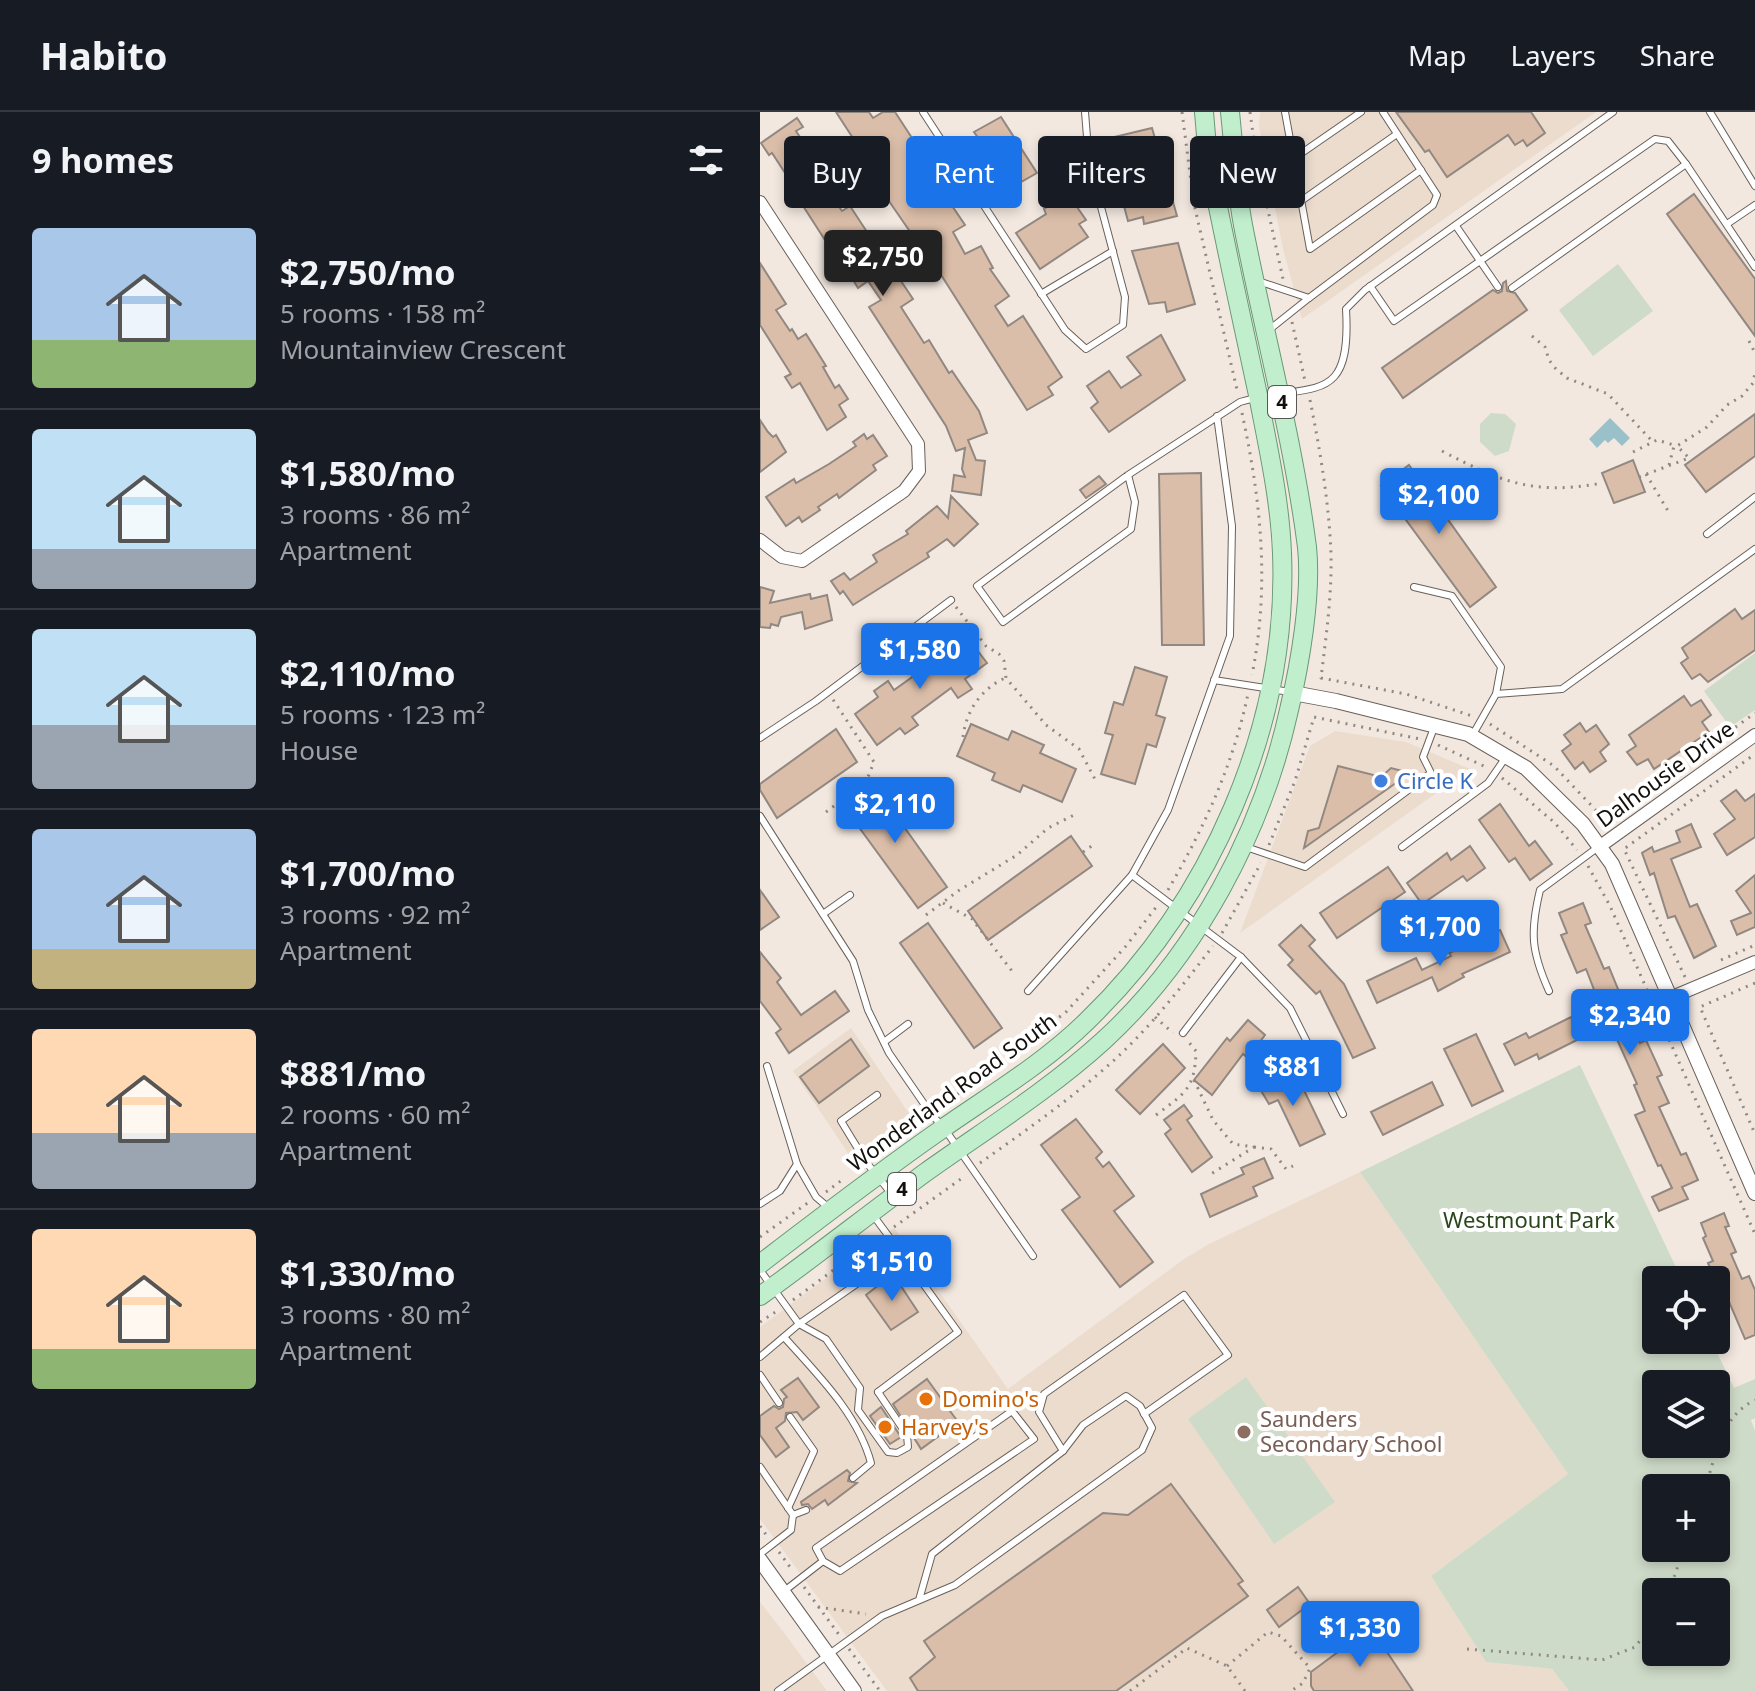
<!DOCTYPE html>
<meta charset="utf-8">
<style>
body{margin:0;font-family:"Noto Sans",sans-serif;background:#20242c;color:#f1f3f6;height:100vh;display:flex;flex-direction:column;font-size:30px;white-space:nowrap}
*{box-sizing:border-box;margin:0}
p{font-size:26px;color:#9ea1a6}
.icon{flex:none;width:44px;height:44px;fill:none;stroke:currentColor;stroke-width:2;stroke-linecap:round;stroke-linejoin:round}
.map{position:relative;flex:1;overflow:hidden}
.side{display:flex;flex-direction:column;background:#171b24;width:760px}
.side>*{flex:none}
.guide{position:absolute;left:24px;top:24px;width:760px;height:72px;display:flex;gap:16px}
.controls{position:absolute;left:882px;top:1154px;display:grid;gap:16px}
.controls a{display:grid;place-items:center;width:88px;height:88px;border-radius:8px;background:#171b24;box-shadow:0 4px 12px #0003;font-size:40px}
.price{position:absolute;translate:-50% -68px;padding:0 18px;border-radius:8px;background:#1a73e8;color:#fff;font-size:26px;line-height:52px;filter:drop-shadow(0 2px 4px #0008)}
.price::after{content:'';position:absolute;left:50%;top:48px;width:24px;height:18px;margin-left:-12px;background:inherit;clip-path:polygon(0 0,100% 0,50% 100%)}
.price.current{background:#222;color:#fff}
ul{padding:0;list-style:none}
li{display:flex;align-items:center;gap:24px;height:200px;padding:0 32px}
li+li{border-top:2px solid #363941}
li span{display:grid;place-items:center;flex:none;width:224px;height:160px;border-radius:8px;color:#555}
li>.icon{margin-inline-start:auto}
span .icon{width:96px;height:96px;fill:#fffc;stroke-width:1}
li b{font-size:34px}
h2{display:flex;justify-content:space-between;align-items:center;height:96px;padding:0 32px;font-size:34px}
.tag{padding:0 28px;border-radius:8px;background:#171b24;box-shadow:0 4px 12px #0003;font-size:28px;line-height:72px}
.tag.current{background:#1a73e8;color:#fff}
header{display:flex;align-items:center;gap:48px;box-sizing:border-box;height:112px;padding:0 40px;background:#171b24;border-bottom:2px solid #363941}
header strong{font-size:38px}
nav{display:flex;gap:44px;margin-inline-start:auto;font-size:28px}
main{display:flex;flex:1;min-height:0}
.map>svg:first-child{display:block}
.built{fill:#ebdcce}
.green{fill:#cfdbc9;fill-rule:evenodd}
.water{fill:#9ac1ca}
.building{fill:#dbbea9;stroke:#918881;stroke-width:2}
.lines{fill:none;stroke-linecap:round;stroke-linejoin:round}
.service-casing{stroke:#696059;stroke-width:8}
.minor-casing{stroke:#696059;stroke-width:14}
.tertiary-casing{stroke:#696059;stroke-width:16}
.primary-casing{stroke:#689975;stroke-width:20}
.path{stroke:#908983;stroke-width:3;stroke-dasharray:2 6;stroke-linecap:butt}
.service{stroke:#fff;stroke-width:6}
.minor{stroke:#fff;stroke-width:12}
.tertiary{stroke:#fff;stroke-width:14}
.primary{stroke:#c1efce;stroke-width:18}
.shop-dot{fill:#3f7fe0;stroke:#fff;stroke-width:3}
.food-dot{fill:#e8710a;stroke:#fff;stroke-width:3}
.education-dot{fill:#8d6e63;stroke:#fff;stroke-width:3}
.labels{text-anchor:middle;stroke-width:8;stroke-linejoin:round;paint-order:stroke}
.shield{fill:#fff;stroke:#595755;stroke-width:2}
.shield-label{font-size:20px;font-weight:bold;fill:#120f0c}
.street-label{font-size:22px;fill:#120f0c;stroke:#fff}
.shop-label{font-size:22px;fill:#366cbe;stroke:#fff;text-anchor:start}
.park-label{font-size:22px;fill:#2b461d;stroke:#fff}
.food-label{font-size:22px;fill:#c56008;stroke:#fff;text-anchor:start}
.education-label{font-size:22px;fill:#785e54;stroke:#fff;text-anchor:start}
</style>
<header>
<strong>Habito</strong>
<nav><a>Map</a><a>Layers</a><a>Share</a></nav>
</header>
<main>
<section class="side">
<h2>9 homes<svg class="icon" aria-label="filters" viewBox="0 0 24 24"><path d="M4 7h16M4 17h16"/><circle cx="9" cy="7" r="2"/><circle cx="15" cy="17" r="2"/></svg></h2>
<ul>
<li><span style="background:linear-gradient(#a9c7e8 70%,#8fb573 0)"><svg class="icon" aria-label="home" viewBox="0 0 24 24"><path d="M3 11l9-7 9 7M6 9v11h12V9"/></svg></span><div><b>$2,750/mo</b><p>5 rooms · 158 m²</p><p>Mountainview Crescent</p></div></li>
<li><span style="background:linear-gradient(#bfe0f5 75%,#9aa5b1 0)"><svg class="icon" aria-label="home" viewBox="0 0 24 24"><path d="M3 11l9-7 9 7M6 9v11h12V9"/></svg></span><div><b>$1,580/mo</b><p>3 rooms · 86 m²</p><p>Apartment</p></div></li>
<li><span style="background:linear-gradient(#bfe0f5 60%,#9aa5b1 0)"><svg class="icon" aria-label="home" viewBox="0 0 24 24"><path d="M3 11l9-7 9 7M6 9v11h12V9"/></svg></span><div><b>$2,110/mo</b><p>5 rooms · 123 m²</p><p>House</p></div></li>
<li><span style="background:linear-gradient(#a9c7e8 75%,#c2b280 0)"><svg class="icon" aria-label="home" viewBox="0 0 24 24"><path d="M3 11l9-7 9 7M6 9v11h12V9"/></svg></span><div><b>$1,700/mo</b><p>3 rooms · 92 m²</p><p>Apartment</p></div></li>
<li><span style="background:linear-gradient(#ffd9b3 65%,#9aa5b1 0)"><svg class="icon" aria-label="home" viewBox="0 0 24 24"><path d="M3 11l9-7 9 7M6 9v11h12V9"/></svg></span><div><b>$881/mo</b><p>2 rooms · 60 m²</p><p>Apartment</p></div></li>
<li><span style="background:linear-gradient(#ffd9b3 75%,#8fb573 0)"><svg class="icon" aria-label="home" viewBox="0 0 24 24"><path d="M3 11l9-7 9 7M6 9v11h12V9"/></svg></span><div><b>$1,330/mo</b><p>3 rooms · 80 m²</p><p>Apartment</p></div></li>
</ul>
</section>
<div class="map">
<svg width="995" height="1579" viewBox="0 0 995 1579">
<rect width="100%" height="100%" fill="#f2e8e0"/>
<g class="built">
<path d="M500,0H836L542,207L523,137L499,14Z"/>
<path d="M575,619L646,630L710,657L480,821L550,634Z"/>
<path d="M91,916L154,1009L96,1053L33,959Z"/>
<path d="M600,1060L808,1362L671,1464L726,1550L792,1557L809,1579H127L0,1407V1215L134,1116L248,1277L424,1147L449,1132Z"/>
<path d="M0,1490L25,1522L67,1579H0Z"/>
</g>
<g class="green">
<path d="M858,152L893,199L833,244L799,198Z"/>
<path d="M731,301L745,302L756,312L749,339L735,344L720,330V312Z"/>
<path d="M995,541V598L970,615L944,579Z"/>
<path d="M820,953L922,1168H896V1228H951L974,1276L995,1267V1306L991,1308L995,1319V1579H809L792,1557L726,1550L671,1464L808,1362L600,1060ZM896,1272H956V1332H896ZM956,1376V1436H896V1376ZM956,1480V1540H896V1480Z"/>
<path d="M486,1265L575,1390L514,1432L428,1307Z"/>
</g>
<path class="water" d="M850,306L870,326L862,334L854,326L848,331L845,328L837,336L829,327Z"/>
<g class="building">
<path d="M76,0H109L113,6L123,0H135L152,26L148,29L205,113L193,120L205,142L221,134L233,156L230,157L249,184L235,194L248,214L263,204L302,265L288,275L293,283L267,298L164,136L162,137L111,63L115,60Z"/>
<path d="M636,0H771L785,21L767,34L763,28L755,33L748,23L687,65L669,38L665,40Z"/>
<path d="M241,5L277,61L254,74L250,67L234,77L207,37L219,27L214,20Z"/>
<path d="M37,6L43,15L36,19L54,47L59,44L67,57L57,64L82,99L90,94L132,158L139,153L147,165L141,169L153,187L141,195L164,231L169,228L189,261L192,259L219,299L227,321L208,328L216,348L225,349L221,383L192,379L194,363L205,365L202,357L205,336L196,339L186,314L109,195L121,188L108,169L98,176L68,126L65,128L27,69L29,67L12,41L9,43L1,31Z"/>
<path d="M392,16L417,104L384,112L383,105L368,109L346,27Z"/>
<path d="M308,82L326,108L319,112L328,125L280,157L256,121L286,102L284,97Z"/>
<path d="M934,82L995,167V224L907,102Z"/>
<path d="M418,131L435,192L407,200L405,190L389,192L372,139Z"/>
<path d="M0,151L26,192L16,198L30,219L32,217L38,227L46,222L66,254L63,255L75,276L79,273L88,287L79,293L86,305L67,318L40,271L32,276L25,265L31,262L0,213Z"/>
<path d="M746,169L747,179L755,181L767,198L643,286L622,256L733,178L738,181L742,179L743,171Z"/>
<path d="M401,223L425,268L349,320L331,296L338,290L327,274L349,259L361,276L381,263L367,245Z"/>
<path d="M995,302V344L946,380L925,353Z"/>
<path d="M0,308L8,320L13,325L16,323L26,340L0,360Z"/>
<path d="M104,322L107,327L113,323L127,344L113,353L116,358L79,386L77,382L58,395L60,398L42,410L39,405L26,414L6,385L34,367L36,371L69,352L96,334L93,330Z"/>
<path d="M873,348L885,380L854,391L842,361Z"/>
<path d="M649,353L736,475L710,495L621,374Z"/>
<path d="M441,361L444,533H402L399,362Z"/>
<path d="M339,364L346,372L326,386L320,378Z"/>
<path d="M191,384L218,412L194,434L187,427L167,441L169,445L93,493L83,479L80,482L71,469L84,461L90,468L117,450L113,443L148,422L146,419L177,394L188,406Z"/>
<path d="M0,475L14,479L10,491L50,482L51,487L67,483L72,508L45,517L42,500L21,505L18,514L11,512L10,516L0,515Z"/>
<path d="M975,497L982,507L995,498V538L948,570L940,562L932,567L921,551L928,546L922,536Z"/>
<path d="M208,526L227,551L205,567L212,577L198,586L191,576L152,605L158,613L145,622L140,616L117,633L95,602L118,585L114,579L128,569L134,578L173,550L168,543L179,535L184,543Z"/>
<path d="M375,555L407,565L396,603L405,606L396,635L387,632L375,672L341,662L353,623L345,621L354,590L363,593Z"/>
<path d="M924,584L931,594L941,588L951,603L942,610L949,620L894,657L888,647L877,653L867,640L876,634L869,623Z"/>
<path d="M820,611L826,620L836,613L849,632L840,640L846,649L830,660L823,650L815,657L802,639L811,632L804,623Z"/>
<path d="M211,612L248,628L252,619L284,633L280,641L316,657L302,690L263,673L260,680L232,668L235,661L197,644Z"/>
<path d="M76,617L97,650L17,706L0,678V672Z"/>
<path d="M578,654L621,665L631,656L650,661L544,736L548,719L559,716Z"/>
<path d="M112,670L187,775L158,796L82,692Z"/>
<path d="M976,678L985,689L995,682V725L967,743L954,722L975,707L961,689Z"/>
<path d="M740,692L769,734L775,729L792,752L770,768L755,746L749,750L719,708Z"/>
<path d="M931,712L941,735L911,747L930,795L937,792L956,834L934,846L915,804L908,806L894,761L890,763L882,741L892,735L894,740L920,730L916,719Z"/>
<path d="M311,724L332,754L228,828L208,799Z"/>
<path d="M710,734L725,756L707,769L703,764L662,792L647,771L687,741L691,748Z"/>
<path d="M628,755L645,780L577,826L560,801Z"/>
<path d="M995,763V815L977,823L971,809L991,801L976,779Z"/>
<path d="M0,778L19,805L0,818Z"/>
<path d="M823,791L831,811L825,813L844,857L849,855L880,931L886,928L902,963L897,965L909,991L899,995L921,1043L926,1041L938,1068L922,1075L928,1087L899,1099L892,1085L912,1076L901,1053L898,1054L875,1003L885,999L874,973L877,972L856,925L848,928L833,890L838,888L826,857L817,861L801,823L807,821L799,801Z"/>
<path d="M168,811L242,916L214,936L140,831Z"/>
<path d="M541,813L555,828L549,834L584,872L615,936L593,946L560,879L556,882L528,853L533,848L519,833Z"/>
<path d="M740,818L750,840L702,862L704,865L678,879L672,865L617,891L607,869L656,846L662,858L691,844L689,841Z"/>
<path d="M0,840L21,866L17,870L41,903L75,879L89,899L29,941L16,921L21,917L0,889Z"/>
<path d="M811,905L821,926L779,947L777,942L755,953L744,932L766,921L769,926Z"/>
<path d="M488,908L505,923L488,946L483,942L452,983L434,968L467,926L470,929Z"/>
<path d="M716,922L743,979L712,994L684,937Z"/>
<path d="M91,927L109,954L59,991L40,965Z"/>
<path d="M403,932L425,956L380,1002L356,978Z"/>
<path d="M521,960L530,978L542,974L565,1022L540,1034L518,988L509,992L497,972Z"/>
<path d="M672,970L683,993L623,1023L611,1000Z"/>
<path d="M424,993L432,1004L427,1008L452,1045L432,1060L405,1022L411,1017L404,1008Z"/>
<path d="M316,1007L342,1040L336,1046L343,1055L349,1050L374,1084L354,1099L393,1150L360,1175L302,1098L320,1085L281,1033Z"/>
<path d="M504,1046L513,1066L493,1075L497,1084L450,1105L441,1082L484,1062L481,1056Z"/>
<path d="M964,1101L969,1114L965,1115L976,1140L971,1142L982,1167L989,1164L995,1178V1223L985,1227L964,1178L960,1180L956,1170L948,1151L953,1149L943,1126L946,1124L941,1111Z"/>
<path d="M133,1162L158,1200L131,1218L106,1183Z"/>
<path d="M38,1266L59,1295L43,1308L37,1300L26,1301L25,1309L16,1316L29,1335L16,1345L0,1323V1304L14,1294L19,1297L23,1295L24,1287L27,1285L21,1278Z"/>
<path d="M167,1267L198,1310L161,1337L133,1292Z"/>
<path d="M121,1295L141,1325L130,1332L110,1304Z"/>
<path d="M87,1358L90,1361L88,1369L97,1371L68,1393L65,1388L52,1397L48,1392L42,1393L41,1390Z"/>
<path d="M411,1372L483,1469L478,1472L488,1484L356,1579H158L150,1566L175,1545L164,1529L343,1401L368,1403Z"/>
<path d="M538,1475L550,1492L519,1515L507,1498Z"/>
<path d="M605,1520L617,1525L653,1579H554L551,1574V1560Z"/>
</g>
<g class="lines">
<defs>
<g id="service">
<path d="M163,0L305,218L326,237L363,213L365,185L329,50L325,0"/>
<path d="M525,0L550,137L661,58"/>
<path d="M950,0L995,74"/>
<path d="M533,47L601,0"/>
<path d="M541,89L637,22"/>
<path d="M967,112L995,93"/>
<path d="M696,114L738,175"/>
<path d="M498,169L549,186L509,218"/>
<path d="M610,174L634,209L895,27L908,29L926,52L995,155"/>
<path d="M752,176L926,52"/>
<path d="M281,182L353,139"/>
<path d="M549,186L673,93L677,83L623,0"/>
<path d="M368,363L375,390L371,417L243,510L217,474L368,363L480,290C552,269 592,297 586,197L605,178L853,0"/>
<path d="M947,422L995,385"/>
<path d="M654,475L692,484L741,555L736,582"/>
<path d="M454,568L530,580"/>
<path d="M712,624L736,582L802,577L995,437"/>
<path d="M0,626L56,589L191,488"/>
<path d="M0,704L93,849L108,898L129,941L171,1002L184,1016L273,1144"/>
<path d="M486,735L545,755L671,661L663,645L675,613"/>
<path d="M642,735L728,671L746,645"/>
<path d="M372,763L481,845L530,896L583,1002"/>
<path d="M63,802L90,783"/>
<path d="M268,879L372,763L408,698L470,524L472,414L457,304"/>
<path d="M789,879C771,839 770,820 780,778L837,736"/>
<path d="M423,921L481,845"/>
<path d="M124,930L148,912"/>
<path d="M117,983L81,1009L106,1050L131,1081"/>
<path d="M37,1052L56,1085L70,1097"/>
<path d="M0,1092L20,1079L37,1052L7,954"/>
<path d="M0,1158L39,1212L66,1227L100,1276L98,1298L128,1340L137,1341L148,1335L147,1323L118,1280"/>
<path d="M24,1225C57,1262 98,1302 111,1351L93,1366"/>
<path d="M0,1245L39,1212L141,1141L113,1103"/>
<path d="M0,1263L19,1291"/>
<path d="M118,1280L198,1220L141,1141"/>
<path d="M303,1339L279,1300L284,1282L424,1183L468,1243L384,1302"/>
<path d="M0,1355L33,1403L31,1418L0,1442"/>
<path d="M28,1396L54,1339L30,1305"/>
<path d="M33,1403L46,1398"/>
<path d="M23,1480L63,1449L80,1459L274,1327L252,1299L56,1436L63,1449"/>
<path d="M18,1579L122,1504L195,1473L382,1338L392,1316L380,1294L366,1284L323,1313L303,1339L172,1442L159,1488"/>
</g>
<g id="minor">
<path d="M0,90L158,332L159,359L144,379L42,449L22,445L0,428"/>
<path d="M839,735L995,623"/>
<path d="M910,886L995,850"/>
</g>
<g id="tertiary">
<path d="M533,581L576,589L708,622L766,656L823,712L852,752L995,1081"/>
<path d="M0,1448L94,1579"/>
</g>
<g id="primary">
<path d="M0,1152C60,1106 120,1060 182,1017C232,982 283,952 327,909C450,790 529,614 522,441C520,388 508,335 498,283C481,204 464,126 448,47L444,0"/>
<path d="M0,1184C56,1144 110,1101 166,1060C225,1018 289,978 343,929C436,844 502,720 529,598C540,552 552,482 547,435C533,327 504,221 483,113C476,76 474,38 470,0"/>
</g>
</defs>
<use href="#service" class="service-casing"/>
<use href="#minor" class="minor-casing"/>
<use href="#tertiary" class="tertiary-casing"/>
<use href="#primary" class="primary-casing"/>
<g class="path">
<path d="M422,0L434,92L478,282"/>
<path d="M490,0L496,43L523,167"/>
<path d="M532,210L545,269"/>
<path d="M772,224L785,235L789,248L796,257L807,266L848,282L893,330"/>
<path d="M989,229L995,241"/>
<path d="M550,288C560,338 569,390 571,442C572,483 566,525 561,566L646,582L712,604"/>
<path d="M482,301C501,389 510,473 492,563"/>
<path d="M682,339C740,369 771,383 837,372"/>
<path d="M873,340L897,328L917,334"/>
<path d="M909,353L914,334"/>
<path d="M886,362L908,399"/>
<path d="M879,365L929,346L917,334L947,315L967,293L982,284L993,271L995,261"/>
<path d="M196,495L226,534L239,542L244,549L246,566L286,613L319,637L337,671"/>
<path d="M730,612L794,654L846,709L995,601"/>
<path d="M203,625C206,599 221,577 245,566"/>
<path d="M678,633L726,655"/>
<path d="M742,666L795,711L817,738"/>
<path d="M66,700L106,670L114,650L72,586"/>
<path d="M509,733L535,669L554,605L660,627"/>
<path d="M323,740L336,731"/>
<path d="M828,754L850,794L995,1122"/>
<path d="M408,778C444,716 473,653 488,582"/>
<path d="M183,791L212,807L255,863"/>
<path d="M166,803L198,779L257,743L288,716L316,702"/>
<path d="M462,821L501,751"/>
<path d="M961,848L995,833"/>
<path d="M925,865L864,737L995,642"/>
<path d="M995,871L940,895L995,1022"/>
<path d="M395,905L413,921"/>
<path d="M434,968L453,1008L473,1032L494,1035L451,1062"/>
<path d="M178,997L306,900L366,834L397,794"/>
<path d="M396,1003C425,981 435,977 436,939L427,928"/>
<path d="M127,1035L162,1008"/>
<path d="M494,1035L511,1037L526,1057L533,1054"/>
<path d="M220,1051C265,1019 311,987 352,950C390,916 422,874 453,834"/>
<path d="M66,1080L82,1068"/>
<path d="M134,1115L205,1064"/>
<path d="M0,1125L49,1090"/>
<path d="M33,1188L117,1126"/>
<path d="M0,1210L17,1199"/>
<path d="M945,1376C956,1344 961,1304 995,1288"/>
<path d="M0,1414L7,1424"/>
<path d="M19,1440L33,1459"/>
<path d="M44,1475L80,1524"/>
<path d="M909,1480L924,1436"/>
<path d="M58,1495L106,1502"/>
<path d="M89,1537L120,1579"/>
<path d="M707,1537L842,1548L875,1535L896,1508"/>
<path d="M467,1554L508,1520L521,1524L550,1556L543,1571L531,1579"/>
<path d="M370,1579L427,1536L467,1554L485,1579"/>
</g>
<use href="#service" class="service"/>
<use href="#minor" class="minor"/>
<use href="#tertiary" class="tertiary"/>
<use href="#primary" class="primary"/>
</g>
<circle class="shop-dot" cx="621" cy="669" r="8"/>
<g class="food-dot">
<circle cx="166" cy="1287" r="8"/>
<circle cx="125" cy="1315" r="8"/>
</g>
<circle class="education-dot" cx="484" cy="1320" r="8"/>
<g class="labels">
<g class="shield">
<rect x="508" y="274" width="28" height="32" rx="6"/>
<rect x="128" y="1061" width="28" height="32" rx="6"/>
</g>
<g class="shield-label">
<text x="522" y="297">4</text>
<text x="142" y="1084">4</text>
</g>
<g class="street-label">
<text transform="translate(905 662) rotate(-36)" y="8">Dalhousie Drive</text>
<text transform="translate(192 980) rotate(-36)" y="8">Wonderland Road South</text>
</g>
<g class="shop-label">
<text x="637" y="677">Circle K</text>
</g>
<g class="park-label">
<text x="769" y="1116">Westmount Park</text>
</g>
<g class="food-label">
<text x="182" y="1295">Domino's</text>
<text x="141" y="1323">Harvey's</text>
</g>
<g class="education-label">
<text x="500" y="1315">Saunders<tspan x="500" dy="25">Secondary School</tspan></text>
</g>
</g>
</svg>
<div class="controls">
<a><svg class="icon" aria-label="locate" viewBox="0 0 24 24"><circle cx="12" cy="12" r="6"/><path d="M12 2v4M12 18v4M2 12h4M18 12h4"/></svg></a>
<a><svg class="icon" aria-label="layers" viewBox="0 0 24 24"><path d="M12 4l9 5-9 5-9-5zM3 14l9 5 9-5"/></svg></a>
<a>+</a>
<a>−</a>
</div>
<b class="price current" style="left:123px;top:186px">$2,750</b>
<b class="price" style="left:679px;top:424px">$2,100</b>
<b class="price" style="left:160px;top:579px">$1,580</b>
<b class="price" style="left:135px;top:733px">$2,110</b>
<b class="price" style="left:680px;top:856px">$1,700</b>
<b class="price" style="left:870px;top:945px">$2,340</b>
<b class="price" style="left:533px;top:996px">$881</b>
<b class="price" style="left:132px;top:1191px">$1,510</b>
<b class="price" style="left:600px;top:1557px">$1,330</b>
<div class="guide">
<a class="tag">Buy</a>
<a class="tag current">Rent</a>
<a class="tag">Filters</a>
<a class="tag">New</a>
</div>
</div>
</main>
